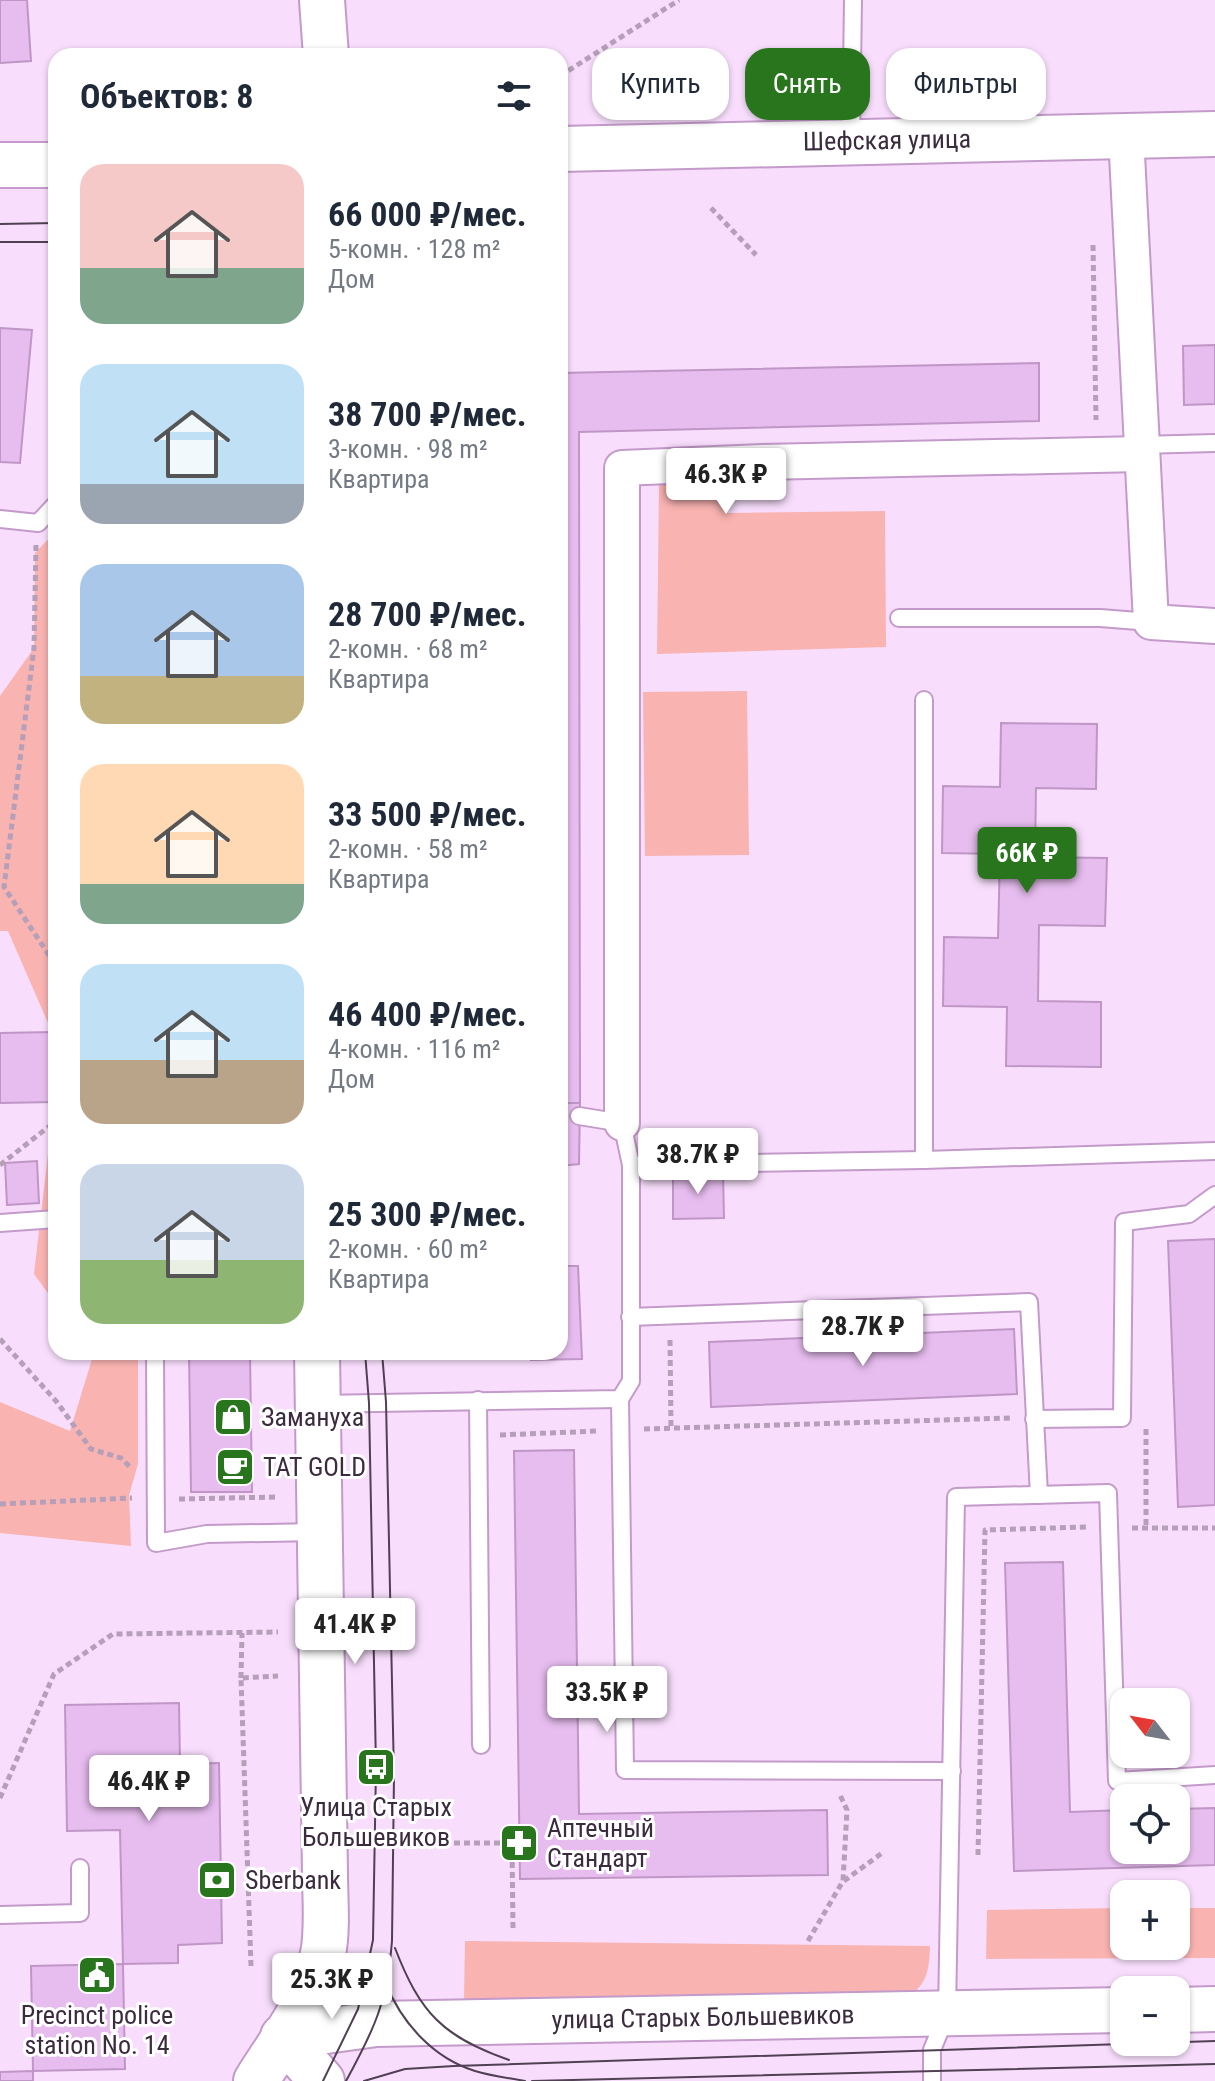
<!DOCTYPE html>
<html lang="ru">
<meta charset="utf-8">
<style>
body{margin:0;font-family:"Roboto Condensed",sans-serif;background:#f2f2f3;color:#1f2937;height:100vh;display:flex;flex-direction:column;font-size:30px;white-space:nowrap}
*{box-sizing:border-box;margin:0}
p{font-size:26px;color:#747a83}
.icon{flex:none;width:44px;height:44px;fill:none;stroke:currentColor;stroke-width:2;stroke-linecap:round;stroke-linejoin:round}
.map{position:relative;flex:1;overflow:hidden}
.side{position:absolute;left:48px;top:48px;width:520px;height:1312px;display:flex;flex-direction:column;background:#fff;border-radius:24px;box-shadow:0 2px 6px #0004}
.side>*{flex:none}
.top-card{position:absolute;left:592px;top:48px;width:502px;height:72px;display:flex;gap:16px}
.needle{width:52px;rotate:301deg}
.tools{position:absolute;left:1110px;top:1688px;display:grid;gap:16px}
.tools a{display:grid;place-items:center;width:80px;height:80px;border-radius:16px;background:#fff;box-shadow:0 2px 6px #0004;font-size:40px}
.price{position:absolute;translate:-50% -68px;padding:0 18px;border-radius:8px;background:#fff;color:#222;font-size:26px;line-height:52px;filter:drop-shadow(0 2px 4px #0008)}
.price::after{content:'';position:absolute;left:50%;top:48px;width:24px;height:18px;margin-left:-12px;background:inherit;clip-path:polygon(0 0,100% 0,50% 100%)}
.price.on{background:#28751d;color:#fff}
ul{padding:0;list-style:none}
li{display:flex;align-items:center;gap:24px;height:200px;padding:0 32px}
li span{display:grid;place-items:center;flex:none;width:224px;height:160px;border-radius:24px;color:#555}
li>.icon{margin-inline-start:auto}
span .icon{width:96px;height:96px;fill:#fffc;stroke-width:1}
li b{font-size:34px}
h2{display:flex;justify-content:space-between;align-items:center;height:96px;padding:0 32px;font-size:34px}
.pill{padding:0 28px;border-radius:24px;background:#fff;box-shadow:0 2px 6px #0004;font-size:28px;line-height:72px}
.pill.on{background:#28751d;color:#fff}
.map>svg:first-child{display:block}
.green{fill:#f9b3b1}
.building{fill:#e7bdef;stroke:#bf96c6;stroke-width:2}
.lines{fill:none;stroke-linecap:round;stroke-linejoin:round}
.service-casing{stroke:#c39aca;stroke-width:20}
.minor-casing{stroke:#c39aca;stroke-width:38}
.secondary-casing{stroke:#c39aca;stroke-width:48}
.primary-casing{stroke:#c39aca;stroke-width:48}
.path{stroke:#b69fb9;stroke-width:5;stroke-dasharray:6 4;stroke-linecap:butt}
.service{stroke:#fff;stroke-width:16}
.minor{stroke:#fff;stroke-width:34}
.secondary{stroke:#fff;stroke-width:44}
.primary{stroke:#fff;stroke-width:44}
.tram{stroke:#513f54;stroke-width:2}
.labels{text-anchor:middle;stroke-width:6;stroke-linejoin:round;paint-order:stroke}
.street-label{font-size:26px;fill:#3b2b3e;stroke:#fff}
.poi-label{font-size:26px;fill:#3b2b3e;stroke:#fff;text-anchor:start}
</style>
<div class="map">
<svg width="1215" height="2081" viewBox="0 0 1215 2081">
<rect width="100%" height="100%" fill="#f8defc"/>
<g class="green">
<path d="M726,480L727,513L885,511L886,647L657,654L659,485Z"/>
<path d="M56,531V1304L34,1274L54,1102L52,1032L8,931H0V696L34,648L35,553Z"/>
<path d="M747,691L749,855L645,856L643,692Z"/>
<path d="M90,1352H138V1464L129,1495L131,1546L0,1533V1402L70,1431L93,1356Z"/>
<path d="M1124,1908V1946H1176V1908H1215V1958L986,1959L987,1910Z"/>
<path d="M465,1941L930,1946C929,1978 925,1986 898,2005L464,2000Z"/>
</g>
<g class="building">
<path d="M0,0H27L31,61L0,63Z"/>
<path d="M0,328L32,330L20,463L0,462Z"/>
<path d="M1215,345V404L1184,405L1183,346Z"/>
<path d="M1039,363V421L579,432L580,1103H560V373Z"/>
<path d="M1001,723L1097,724L1096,789L1036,788L1035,857L1107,858L1105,926L1039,925L1038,1001L1101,1002V1067L1006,1066L1007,1007L943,1006L944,937L998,938L1000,854L942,853L943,786L1000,787Z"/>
<path d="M52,1032L54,1102L0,1103V1033Z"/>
<path d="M560,1103H580L579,1164L560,1166Z"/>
<path d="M37,1161L39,1203L7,1205L5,1163Z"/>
<path d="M723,1173L724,1218L673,1219V1175Z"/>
<path d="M560,1212L561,1266H578L582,1359L531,1360L530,1352H560Z"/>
<path d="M1215,1239V1505L1178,1507L1168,1241Z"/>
<path d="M1014,1329L1017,1394L711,1407L709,1342Z"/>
<path d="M189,1352H250L252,1492H191Z"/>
<path d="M574,1450L579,1814L827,1810L828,1875L520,1879L514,1451Z"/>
<path d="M1063,1562L1070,1812L1124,1810V1850H1176V1809L1215,1808V1865L1014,1871L1005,1563Z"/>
<path d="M179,1703L180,1764L219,1763L222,1943L178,1945V1963L123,1964L120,1830L67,1831L65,1705Z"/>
<path d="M123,1964L125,2069L33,2071L31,1966Z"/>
<path d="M33,2071V2081H0V2072Z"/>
</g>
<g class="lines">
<defs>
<g id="service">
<path d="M851,141L853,0"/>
<path d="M1140,445L1215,443"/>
<path d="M0,519L38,523L56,504"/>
<path d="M899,618H1100L1151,622"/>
<path d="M924,700V1160"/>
<path d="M631,1165L924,1160L1215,1151"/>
<path d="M0,1223L56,1219"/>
<path d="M630,1317L1029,1302L1039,1495"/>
<path d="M155,1352L156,1543L207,1534L317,1532"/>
<path d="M620,1399L625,1770L952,1771"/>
<path d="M478,1400L481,1745"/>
<path d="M318,1404L620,1399L631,1381V1165L622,1123L579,1116"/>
<path d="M1034,1419L1122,1418L1124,1222L1189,1214L1215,1195"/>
<path d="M0,1915L80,1913V1868"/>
<path d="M932,2081V2050L947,2013L956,1497L1108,1493L1117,1781L1215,1775"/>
</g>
<g id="minor">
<path d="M1126,135L1151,622L1215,626"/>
<path d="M622,1123V468L762,462L1141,454"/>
</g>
<g id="secondary">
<path d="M322,0L326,56"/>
<path d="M1176,2010L1215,2009"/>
<path d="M283,2037L376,2024L1124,2010"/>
<path d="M283,2037L322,2081"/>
<path d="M256,2081C280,2042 314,2000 323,1954C328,1929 325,1899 325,1873L317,1352"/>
</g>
<g id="primary">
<path d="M560,149L1215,134"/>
<path d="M0,165H56"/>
</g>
</defs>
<use href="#service" class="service-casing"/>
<use href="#minor" class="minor-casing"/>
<use href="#secondary" class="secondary-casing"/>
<use href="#primary" class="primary-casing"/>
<g class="path">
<path d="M560,76L679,0"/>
<path d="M711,208L756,255"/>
<path d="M1093,245L1096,420"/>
<path d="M36,545L34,648L4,887L56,966"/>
<path d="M0,1165L56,1121"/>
<path d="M0,1339L56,1401L91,1449L121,1458L130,1467"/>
<path d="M670,1340L671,1428"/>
<path d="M644,1429L1010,1418"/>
<path d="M1146,1429V1528"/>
<path d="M500,1435L598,1431"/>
<path d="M179,1499L278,1497"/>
<path d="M0,1504L132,1498"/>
<path d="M1132,1528H1215"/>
<path d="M241,1678L242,1633"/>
<path d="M0,1798L54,1674L113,1634L278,1632"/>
<path d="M512,1842L513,1931"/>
<path d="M454,1843H519"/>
<path d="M978,1855L985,1530L1086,1527"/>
<path d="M844,1881L882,1853"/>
<path d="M808,1941L843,1881L847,1810L840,1795"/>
<path d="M251,1966L241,1678L278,1676"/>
</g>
<use href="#service" class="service"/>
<use href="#minor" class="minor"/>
<use href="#secondary" class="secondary"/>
<use href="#primary" class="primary"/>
<g class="tram">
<path d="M0,224L56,223"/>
<path d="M0,242H56"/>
<path d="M395,1948C420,2013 443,2037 509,2060"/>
<path d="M386,1984C402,2023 433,2058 475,2071C491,2076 509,2078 525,2081"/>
<path d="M323,2081L358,2009L373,1940L376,1767L369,1403L365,1352"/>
<path d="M346,2081C375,2028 387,2002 392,1941L394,1776L386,1402L382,1352"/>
<path d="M364,2081L405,2069L454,2066L1215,2041"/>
<path d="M532,2081L1215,2064"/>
</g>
</g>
<defs>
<symbol id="shop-square" viewBox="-11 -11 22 22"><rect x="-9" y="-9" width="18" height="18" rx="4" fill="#28751d" stroke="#fff"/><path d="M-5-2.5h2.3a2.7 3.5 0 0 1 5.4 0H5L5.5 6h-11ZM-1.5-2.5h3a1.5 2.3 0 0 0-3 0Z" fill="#fff"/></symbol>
<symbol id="cafe-square" viewBox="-11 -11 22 22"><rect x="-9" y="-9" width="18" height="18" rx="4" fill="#28751d" stroke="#fff"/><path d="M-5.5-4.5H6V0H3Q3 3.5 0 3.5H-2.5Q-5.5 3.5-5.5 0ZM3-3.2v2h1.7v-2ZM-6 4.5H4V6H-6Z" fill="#fff"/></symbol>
<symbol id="bus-square" viewBox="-11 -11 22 22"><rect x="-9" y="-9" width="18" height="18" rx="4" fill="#28751d" stroke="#fff"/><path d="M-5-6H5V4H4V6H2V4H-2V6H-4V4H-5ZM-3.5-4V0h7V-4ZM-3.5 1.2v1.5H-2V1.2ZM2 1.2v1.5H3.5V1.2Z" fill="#fff"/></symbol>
<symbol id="pharmacy-square" viewBox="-11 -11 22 22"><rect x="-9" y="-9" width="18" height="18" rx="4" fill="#28751d" stroke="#fff"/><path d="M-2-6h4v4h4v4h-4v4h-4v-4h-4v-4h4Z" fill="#fff"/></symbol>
<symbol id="bank-square" viewBox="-11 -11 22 22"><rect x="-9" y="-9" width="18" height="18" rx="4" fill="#28751d" stroke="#fff"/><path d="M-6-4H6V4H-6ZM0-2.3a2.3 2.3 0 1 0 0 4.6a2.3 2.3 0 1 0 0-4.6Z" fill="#fff"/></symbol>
<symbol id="civic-square" viewBox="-11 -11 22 22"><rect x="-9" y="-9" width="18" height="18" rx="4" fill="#28751d" stroke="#fff"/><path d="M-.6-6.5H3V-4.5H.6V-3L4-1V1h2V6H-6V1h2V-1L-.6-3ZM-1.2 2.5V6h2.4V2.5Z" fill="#fff"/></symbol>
</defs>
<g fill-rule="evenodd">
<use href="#shop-square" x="211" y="1395" width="44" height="44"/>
<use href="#cafe-square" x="213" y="1445" width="44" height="44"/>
<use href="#bus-square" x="354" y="1745" width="44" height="44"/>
<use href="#pharmacy-square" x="497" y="1821" width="44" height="44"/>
<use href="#bank-square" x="195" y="1858" width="44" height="44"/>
<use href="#civic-square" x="75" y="1953" width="44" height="44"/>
</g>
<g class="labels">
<g class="street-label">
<text transform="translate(887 140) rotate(-1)" y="9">Шефская улица</text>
<text transform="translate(703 2017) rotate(-1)" y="9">улица Старых Большевиков</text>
</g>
<g class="poi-label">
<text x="261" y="1426">Замануха</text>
<text x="263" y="1476">TAT GOLD</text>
<text x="376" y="1816" text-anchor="middle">Улица Старых<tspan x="376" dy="30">Большевиков</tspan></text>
<text x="547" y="1837">Аптечный<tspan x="547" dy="30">Стандарт</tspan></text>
<text x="245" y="1889">Sberbank</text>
<text x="97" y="2024" text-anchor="middle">Precinct police<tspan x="97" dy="30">station No. 14</tspan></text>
</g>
</g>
</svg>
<div class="tools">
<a><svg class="needle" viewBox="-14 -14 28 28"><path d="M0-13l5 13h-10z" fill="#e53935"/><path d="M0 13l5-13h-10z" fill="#747a83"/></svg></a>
<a><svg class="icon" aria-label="locate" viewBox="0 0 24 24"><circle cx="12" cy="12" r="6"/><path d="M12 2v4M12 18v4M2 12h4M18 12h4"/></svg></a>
<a>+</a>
<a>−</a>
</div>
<b class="price" style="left:726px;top:516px">46.3K ₽</b>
<b class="price on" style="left:1027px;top:895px">66K ₽</b>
<b class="price" style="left:698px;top:1196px">38.7K ₽</b>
<b class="price" style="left:863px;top:1368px">28.7K ₽</b>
<b class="price" style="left:355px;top:1666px">41.4K ₽</b>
<b class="price" style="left:607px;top:1734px">33.5K ₽</b>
<b class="price" style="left:149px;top:1823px">46.4K ₽</b>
<b class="price" style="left:332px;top:2021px">25.3K ₽</b>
<div class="top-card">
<a class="pill">Купить</a>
<a class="pill on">Снять</a>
<a class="pill">Фильтры</a>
</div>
<section class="side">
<h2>Объектов: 8<svg class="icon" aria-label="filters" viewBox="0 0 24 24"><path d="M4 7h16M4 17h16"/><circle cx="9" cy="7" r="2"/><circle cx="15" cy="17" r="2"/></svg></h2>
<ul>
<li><span style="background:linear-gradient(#f6c9c9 65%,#7fa58c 0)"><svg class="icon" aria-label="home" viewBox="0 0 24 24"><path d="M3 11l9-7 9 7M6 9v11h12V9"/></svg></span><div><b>66 000 ₽/мес.</b><p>5-комн. · 128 m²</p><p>Дом</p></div></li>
<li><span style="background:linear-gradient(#bfe0f5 75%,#9aa5b1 0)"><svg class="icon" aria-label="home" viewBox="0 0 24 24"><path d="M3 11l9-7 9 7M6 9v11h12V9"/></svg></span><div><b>38 700 ₽/мес.</b><p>3-комн. · 98 m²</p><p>Квартира</p></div></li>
<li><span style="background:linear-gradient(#a9c7e8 70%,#c2b280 0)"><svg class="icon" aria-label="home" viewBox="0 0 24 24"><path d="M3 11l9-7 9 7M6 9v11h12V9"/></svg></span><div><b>28 700 ₽/мес.</b><p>2-комн. · 68 m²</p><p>Квартира</p></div></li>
<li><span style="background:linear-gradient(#ffd9b3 75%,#7fa58c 0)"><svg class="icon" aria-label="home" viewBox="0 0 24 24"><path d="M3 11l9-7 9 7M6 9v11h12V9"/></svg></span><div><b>33 500 ₽/мес.</b><p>2-комн. · 58 m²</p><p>Квартира</p></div></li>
<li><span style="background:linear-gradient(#bfe0f5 60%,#b9a48a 0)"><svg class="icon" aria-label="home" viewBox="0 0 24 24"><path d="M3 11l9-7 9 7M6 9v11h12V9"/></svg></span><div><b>46 400 ₽/мес.</b><p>4-комн. · 116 m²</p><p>Дом</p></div></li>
<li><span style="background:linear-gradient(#c9d6e8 60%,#8fb573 0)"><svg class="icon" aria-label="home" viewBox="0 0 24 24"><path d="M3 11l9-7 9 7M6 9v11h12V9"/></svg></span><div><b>25 300 ₽/мес.</b><p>2-комн. · 60 m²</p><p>Квартира</p></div></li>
</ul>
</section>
</div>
